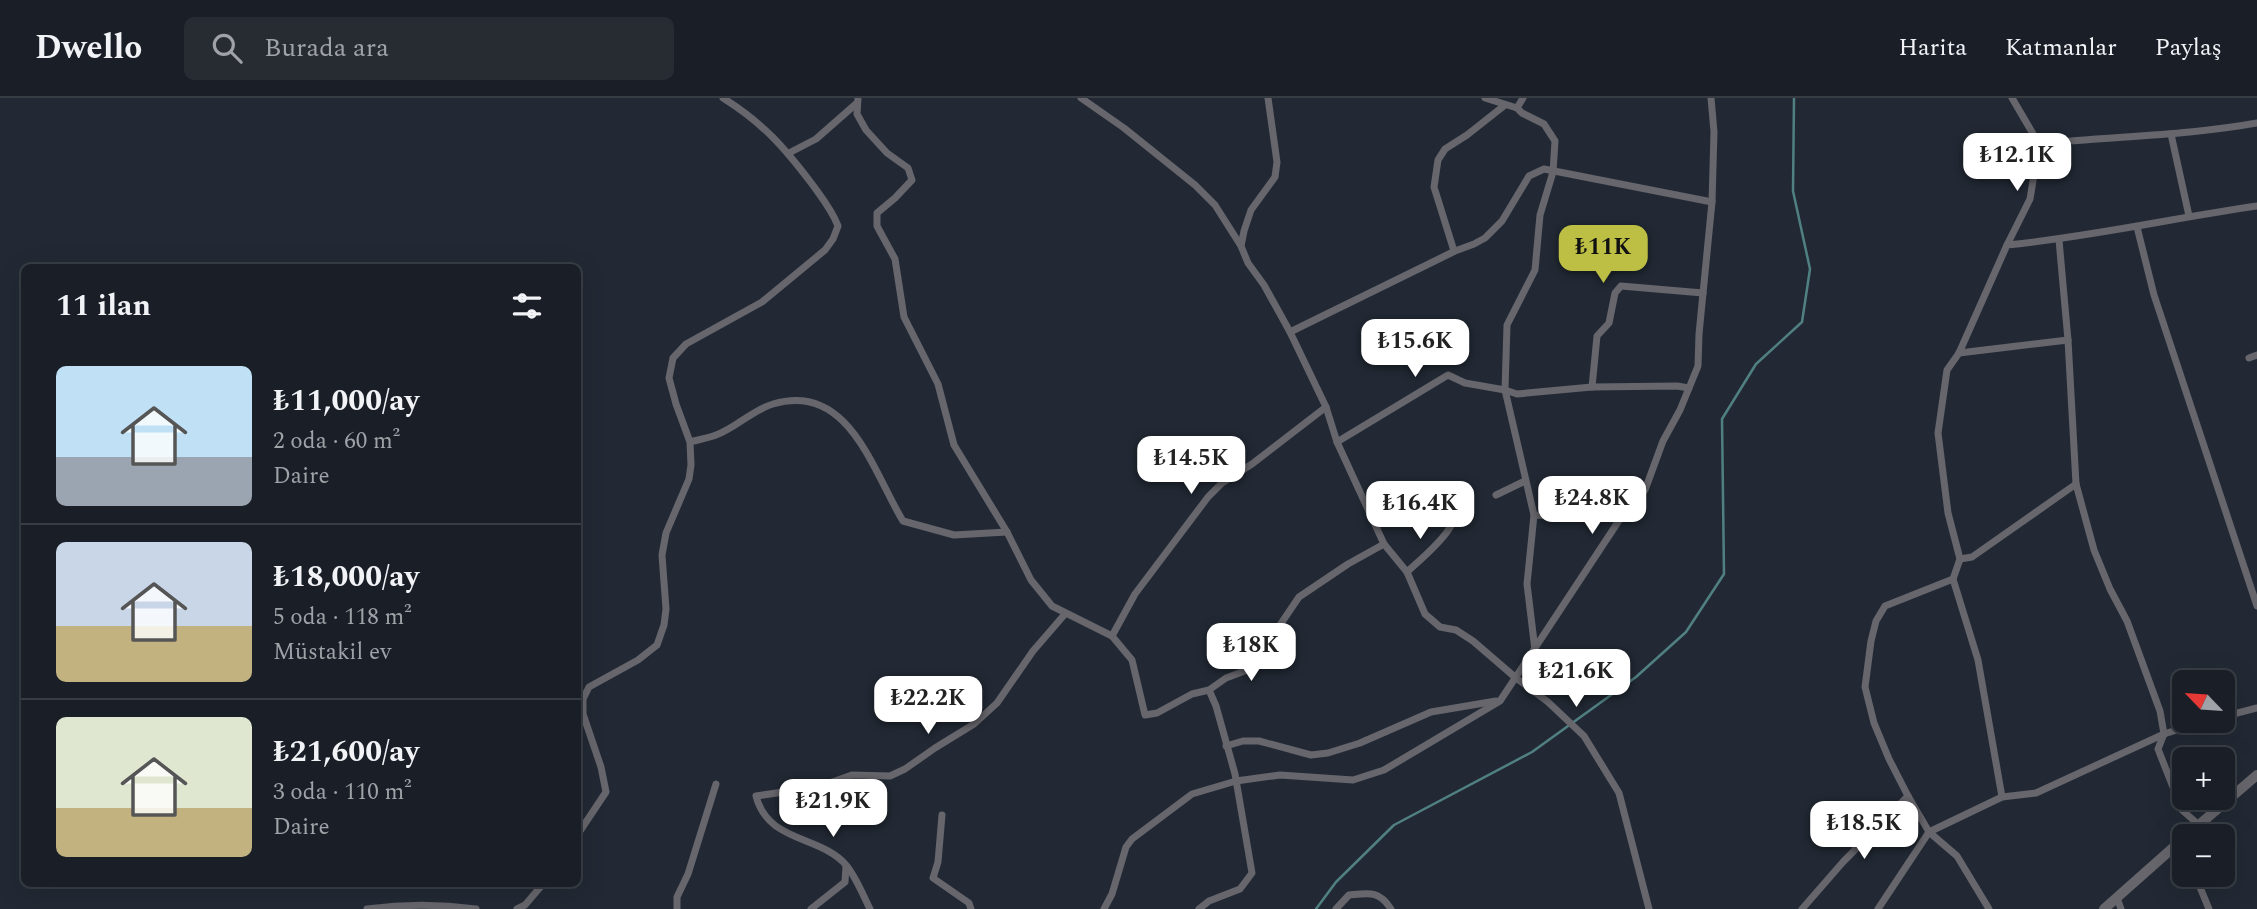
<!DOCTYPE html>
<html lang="tr">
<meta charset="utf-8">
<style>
body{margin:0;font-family:Spectral,serif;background:#272c33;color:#f1f3f6;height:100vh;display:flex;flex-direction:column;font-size:26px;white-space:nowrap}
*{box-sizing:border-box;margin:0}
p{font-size:23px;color:#9fa2a7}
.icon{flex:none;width:38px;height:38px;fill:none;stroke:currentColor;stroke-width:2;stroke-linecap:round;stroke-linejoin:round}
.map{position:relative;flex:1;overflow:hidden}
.panel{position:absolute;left:21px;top:166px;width:560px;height:623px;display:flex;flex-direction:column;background:#1a1f27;border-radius:10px;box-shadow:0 7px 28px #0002,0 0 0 2px #383d44}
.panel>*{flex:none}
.needle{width:46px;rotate:295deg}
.buttons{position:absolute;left:2172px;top:572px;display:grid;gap:14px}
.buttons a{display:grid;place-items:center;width:63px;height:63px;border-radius:10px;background:#1a1f27;box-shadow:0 7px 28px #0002,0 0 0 2px #383d44;font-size:35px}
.price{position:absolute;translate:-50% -60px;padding:0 16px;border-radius:14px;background:#fff;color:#222;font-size:23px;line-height:46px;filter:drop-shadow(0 2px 4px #0008)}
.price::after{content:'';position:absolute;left:50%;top:42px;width:21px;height:16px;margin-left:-10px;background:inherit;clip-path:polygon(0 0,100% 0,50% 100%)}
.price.active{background:#bcbf44;color:#111}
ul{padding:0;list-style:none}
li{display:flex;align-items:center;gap:21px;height:175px;padding:0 35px}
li+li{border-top:2px solid #383d44}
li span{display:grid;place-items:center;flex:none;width:196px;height:140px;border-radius:10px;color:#555}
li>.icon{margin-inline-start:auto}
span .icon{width:84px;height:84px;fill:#fffc;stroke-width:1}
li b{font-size:30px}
h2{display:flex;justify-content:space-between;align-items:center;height:84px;padding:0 35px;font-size:30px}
header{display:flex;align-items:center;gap:42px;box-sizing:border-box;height:98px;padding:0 35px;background:#1a1f27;border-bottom:2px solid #383d44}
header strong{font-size:33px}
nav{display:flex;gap:38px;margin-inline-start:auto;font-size:24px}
.search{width:490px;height:63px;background:#272c33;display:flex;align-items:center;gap:18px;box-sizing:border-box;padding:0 24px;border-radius:10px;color:#9fa2a7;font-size:26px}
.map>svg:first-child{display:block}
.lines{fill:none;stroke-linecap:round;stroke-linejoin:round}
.stream{stroke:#508082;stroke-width:2.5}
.minor{stroke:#66666c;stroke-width:7}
.tertiary{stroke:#66666c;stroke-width:10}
</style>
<header>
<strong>Dwello</strong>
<div class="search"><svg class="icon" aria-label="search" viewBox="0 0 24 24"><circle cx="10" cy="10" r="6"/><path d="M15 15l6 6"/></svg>Burada ara</div>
<nav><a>Harita</a><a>Katmanlar</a><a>Paylaş</a></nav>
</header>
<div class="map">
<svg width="2257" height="811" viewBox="0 0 2257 811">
<rect width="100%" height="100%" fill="#222934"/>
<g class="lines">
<path class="stream" d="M1316,811L1336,784L1394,727L1532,654L1636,579L1686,534L1724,476L1722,321L1756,266L1802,224L1810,171L1793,93L1794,0"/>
<g class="minor">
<path d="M858,0L857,16L866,32L887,55L908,70L912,82L895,100L877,115V128L895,161L904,219L938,286L954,347L1007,434L1031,482L1052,508L1112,538L1132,562L1145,617L1157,615L1192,596L1209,592L1216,608L1235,676L1252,775L1240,791L1209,803L1199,811"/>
<path d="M1081,0L1124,30L1195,87L1215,107L1241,148"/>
<path d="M1268,0L1277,64L1275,79L1251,112L1244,133L1241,148L1248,165L1264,187L1290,234L1326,309L1337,344L1384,446L1407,474L1425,516L1440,529L1456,532L1473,543L1516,580L1548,604L1584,638L1619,695L1649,811"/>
<path d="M1485,0L1517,10"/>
<path d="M1523,0L1517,10L1522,15L1544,26L1555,43L1553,74L1540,117L1535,172L1507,227L1505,292L1534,417"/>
<path d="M2171,36L2189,118"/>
<path d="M2039,46C2111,38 2185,38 2257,25"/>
<path d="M789,55L816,41L857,5"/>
<path d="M2137,129L2154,197L2257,508"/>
<path d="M2059,142L2068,242L2076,386L2094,452L2110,491L2127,523L2160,613L2164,636L2158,651L2182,712L2199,727"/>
<path d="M2007,147L2030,101L2039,46L2012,0"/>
<path d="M1454,153L1434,89L1438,62L1445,51L1467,37L1505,7"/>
<path d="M1290,234L1455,153L1474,146L1485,140L1502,123L1529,78L1544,71L1712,104"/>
<path d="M1959,255L2068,242"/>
<path d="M2249,260L2257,257"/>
<path d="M1592,289L1597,238L1609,225L1615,195L1621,188L1703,195"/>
<path d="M690,344C698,342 708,340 716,337C736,330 752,312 773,306C849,283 873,374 903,423L954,437L1007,434"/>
<path d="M1337,344L1448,277L1465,285L1505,292L1517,296L1592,289L1677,288L1689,290"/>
<path d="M2076,386L1972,459L1960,461L1948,415L1938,335L1947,272L1959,255L2007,147C2091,139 2173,120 2257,108"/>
<path d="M1496,397L1525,383"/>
<path d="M1960,461L1953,481L1978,562L2002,699"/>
<path d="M1407,474C1434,449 1462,429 1462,388"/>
<path d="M1953,481L1885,508L1876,523L1871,543L1865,589L1874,625L1889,661L1908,698L1929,734L1957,758L1989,811"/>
<path d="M1112,538L1135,496L1208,399L1222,385L1252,366L1326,309"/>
<path d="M1535,552L1527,486L1534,417L1620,421"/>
<path d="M1209,592L1226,580L1250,571L1299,499L1348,466L1384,446"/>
<path d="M2222,619L2257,610"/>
<path d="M1226,648L1243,643H1259L1311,657L1328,655L1360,645L1431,614L1496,603"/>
<path d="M942,717L938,764L933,780L969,805L971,811"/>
<path d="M578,736L606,694L601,669L583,616V601L589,589L638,562L657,547L664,527L666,511L662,457L666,435L689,381L691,367L690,344L676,306L669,280L673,260L686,246L762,204L825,152L833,141L838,128C832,112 822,100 812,86C784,49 763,25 723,0"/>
<path d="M2195,777L2209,811"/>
<path d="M2117,800L2121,811"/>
<path d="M367,811C404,806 439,806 476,811"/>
<path d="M517,811L525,807L543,786"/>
<path d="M677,811V799L688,776L716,686"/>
<path d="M811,811L845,784L846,768"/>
<path d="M870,811C863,797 856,779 846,767C820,737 768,745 756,698L818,689L852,677L890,678L905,671L935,650L974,626L997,605L1033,553L1065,516"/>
<path d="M1104,811L1112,796L1126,749L1132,741L1192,696L1236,683L1280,677L1353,682L1384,672L1500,603L1620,421L1645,392L1663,343L1680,312L1698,268L1699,236L1712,104L1714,34L1711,0"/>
<path d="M1336,811L1349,797C1369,795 1379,792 1391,811"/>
<path d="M1802,811L1843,764L1908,698"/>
<path d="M1878,811L1929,734L2002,699L2036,695L2164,636L2205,623"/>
</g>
<g class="tertiary">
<path d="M2186,738L2257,677"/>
<path d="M2104,811L2184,740"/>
</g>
</g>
</svg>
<div class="buttons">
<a><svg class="needle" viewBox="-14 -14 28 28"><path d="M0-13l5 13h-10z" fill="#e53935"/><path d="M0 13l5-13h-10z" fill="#9fa2a7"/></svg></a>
<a>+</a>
<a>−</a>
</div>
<b class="price" style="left:2017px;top:95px">₺12.1K</b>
<b class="price active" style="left:1603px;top:187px">₺11K</b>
<b class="price" style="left:1415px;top:281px">₺15.6K</b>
<b class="price" style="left:1191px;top:398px">₺14.5K</b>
<b class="price" style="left:1592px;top:438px">₺24.8K</b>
<b class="price" style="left:1420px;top:443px">₺16.4K</b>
<b class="price" style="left:1251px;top:585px">₺18K</b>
<b class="price" style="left:1576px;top:611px">₺21.6K</b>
<b class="price" style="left:928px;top:638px">₺22.2K</b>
<b class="price" style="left:833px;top:741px">₺21.9K</b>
<b class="price" style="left:1864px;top:763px">₺18.5K</b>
<section class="panel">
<h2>11 ilan<svg class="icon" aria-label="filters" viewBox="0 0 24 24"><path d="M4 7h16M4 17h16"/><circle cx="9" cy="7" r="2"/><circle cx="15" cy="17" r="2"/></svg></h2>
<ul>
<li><span style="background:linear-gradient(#bfe0f5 65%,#9aa5b1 0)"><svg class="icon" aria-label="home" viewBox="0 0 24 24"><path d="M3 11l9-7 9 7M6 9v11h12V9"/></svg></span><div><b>₺11,000/ay</b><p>2 oda · 60 m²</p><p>Daire</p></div></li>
<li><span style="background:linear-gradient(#c9d6e8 60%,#c2b280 0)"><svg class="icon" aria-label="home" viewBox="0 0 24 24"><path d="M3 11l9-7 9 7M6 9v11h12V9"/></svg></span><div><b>₺18,000/ay</b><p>5 oda · 118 m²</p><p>Müstakil ev</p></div></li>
<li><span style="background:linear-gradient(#dfe7d0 65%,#c2b280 0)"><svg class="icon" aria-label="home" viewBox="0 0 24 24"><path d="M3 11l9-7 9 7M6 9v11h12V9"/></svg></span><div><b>₺21,600/ay</b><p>3 oda · 110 m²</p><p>Daire</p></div></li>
</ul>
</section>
</div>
